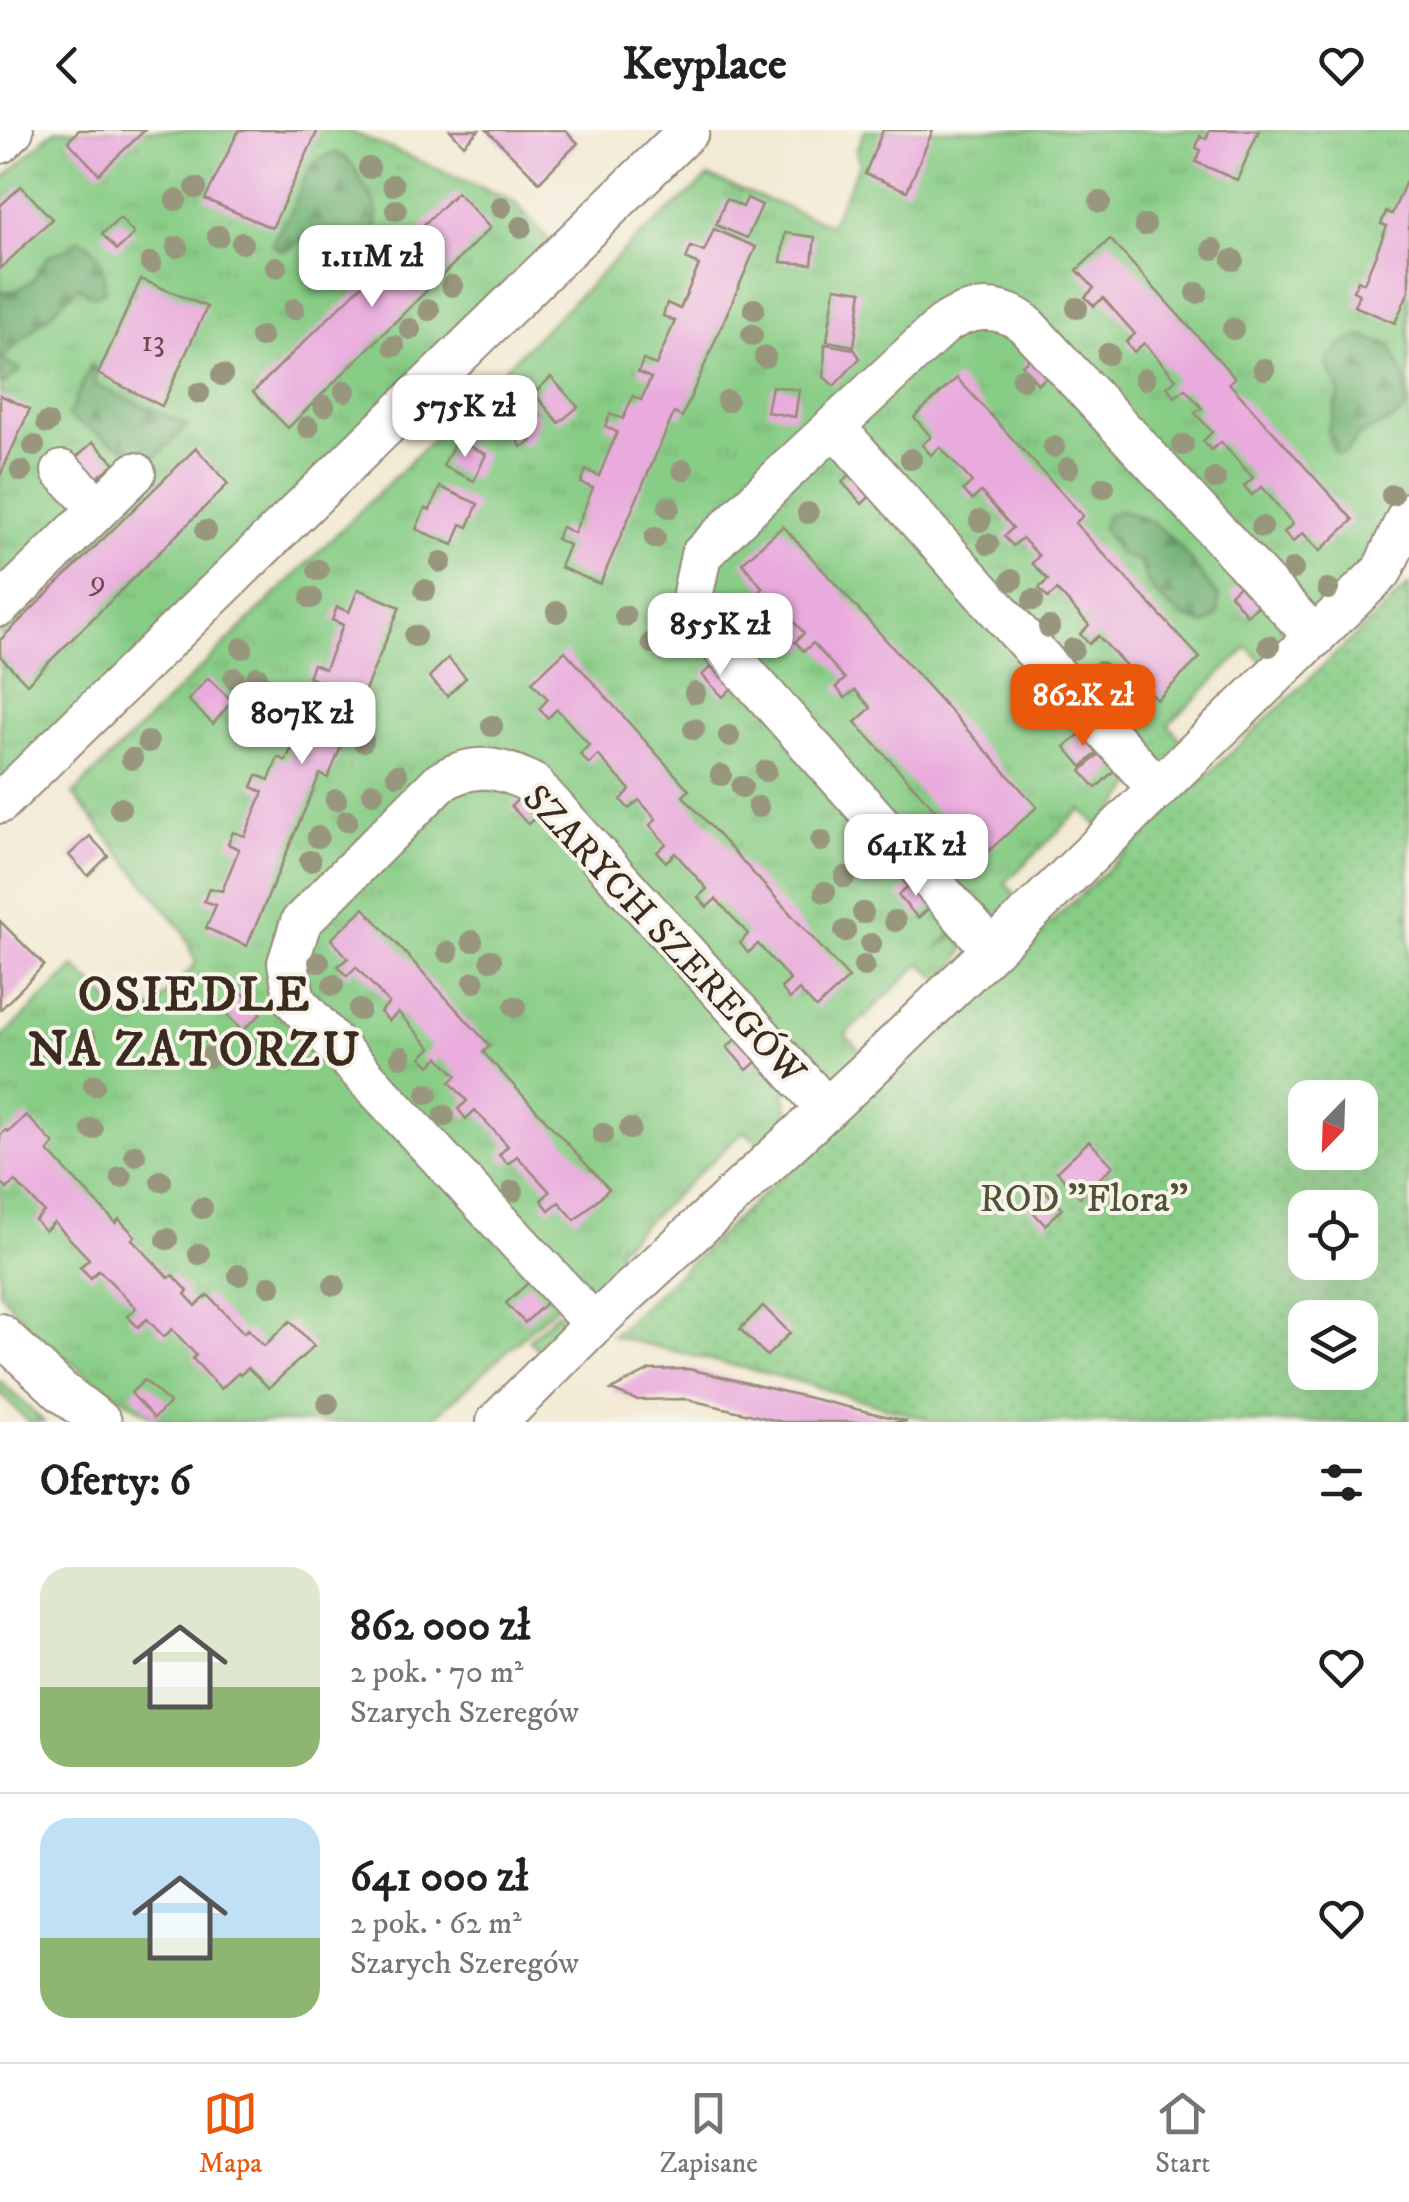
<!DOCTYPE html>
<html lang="pl">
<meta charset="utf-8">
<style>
body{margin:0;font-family:"IM FELL DW Pica",serif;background:#f6f6f6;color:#202124;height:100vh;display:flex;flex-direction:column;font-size:38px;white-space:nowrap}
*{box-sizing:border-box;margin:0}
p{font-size:32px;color:#757577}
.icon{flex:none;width:55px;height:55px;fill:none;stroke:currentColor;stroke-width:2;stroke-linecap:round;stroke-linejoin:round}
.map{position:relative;height:1292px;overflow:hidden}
.side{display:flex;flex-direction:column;background:#fff;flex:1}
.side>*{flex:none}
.needle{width:65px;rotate:203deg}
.tools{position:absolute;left:1288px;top:950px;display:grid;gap:20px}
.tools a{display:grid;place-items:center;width:90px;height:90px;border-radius:20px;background:#fff;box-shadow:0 10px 40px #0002;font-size:50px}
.price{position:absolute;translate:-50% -85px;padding:0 22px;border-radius:20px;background:#fff;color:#222;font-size:32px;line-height:65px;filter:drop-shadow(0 2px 5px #0008)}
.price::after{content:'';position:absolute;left:50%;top:60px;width:30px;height:22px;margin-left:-15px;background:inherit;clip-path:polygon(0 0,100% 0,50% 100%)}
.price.selected{background:#ea580c;color:#fff}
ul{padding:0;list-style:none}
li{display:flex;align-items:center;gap:30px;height:250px;padding:0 40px}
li+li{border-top:2px solid #e0e0e0}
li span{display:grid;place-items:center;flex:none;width:280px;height:200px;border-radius:30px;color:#555}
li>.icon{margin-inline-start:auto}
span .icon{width:120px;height:120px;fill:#fffc;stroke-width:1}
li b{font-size:42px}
h2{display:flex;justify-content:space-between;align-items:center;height:120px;padding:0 40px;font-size:42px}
header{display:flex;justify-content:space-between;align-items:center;height:130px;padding:0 40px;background:#fff;font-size:45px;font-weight:700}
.tab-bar{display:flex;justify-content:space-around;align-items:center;height:140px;border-top:2px solid #e0e0e0;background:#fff;font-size:28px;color:#757577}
.tab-bar a{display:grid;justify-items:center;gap:5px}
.tab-bar .selected{color:#ea580c}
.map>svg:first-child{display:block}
.grass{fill:url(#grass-tufts);stroke:#627c52;stroke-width:2.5}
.forest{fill:url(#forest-firs);stroke:#546d48;stroke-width:2.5}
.garden{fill:url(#garden-dots);stroke:#627c52;stroke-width:2.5;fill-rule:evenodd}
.building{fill:#e9abdd}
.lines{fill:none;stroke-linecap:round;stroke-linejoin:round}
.minor-casing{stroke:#968a79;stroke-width:44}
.minor{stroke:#fff;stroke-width:40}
.tree{fill:#98977e}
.labels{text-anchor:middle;stroke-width:8;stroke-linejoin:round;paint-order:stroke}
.number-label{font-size:32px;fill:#664a4e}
.street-label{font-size:38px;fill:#3b2a1e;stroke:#f7f3e8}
.park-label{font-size:38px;fill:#4e5338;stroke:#f7f3e8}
.district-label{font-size:48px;font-weight:bold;letter-spacing:2.5px;fill:#3b2a1e;stroke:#f7f3e8}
</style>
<header><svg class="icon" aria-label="back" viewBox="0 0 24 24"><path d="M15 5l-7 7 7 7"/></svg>Keyplace<svg class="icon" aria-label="heart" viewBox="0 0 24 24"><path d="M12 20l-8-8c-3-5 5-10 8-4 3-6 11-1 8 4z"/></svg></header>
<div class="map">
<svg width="1409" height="1292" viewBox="0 0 1409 1292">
<defs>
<pattern id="grass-tufts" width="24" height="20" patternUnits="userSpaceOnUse" patternTransform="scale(2.5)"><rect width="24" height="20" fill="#88cd86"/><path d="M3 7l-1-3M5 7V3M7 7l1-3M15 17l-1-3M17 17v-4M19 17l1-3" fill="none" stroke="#76b073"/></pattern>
<pattern id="forest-firs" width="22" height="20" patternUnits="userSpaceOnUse" patternTransform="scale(2.5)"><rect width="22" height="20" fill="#6eb073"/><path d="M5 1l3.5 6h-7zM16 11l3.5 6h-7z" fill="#5c8f5e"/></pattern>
<pattern id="garden-dots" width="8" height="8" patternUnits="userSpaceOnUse" patternTransform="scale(2.5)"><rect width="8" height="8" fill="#88cd86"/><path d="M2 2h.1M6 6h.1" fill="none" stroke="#76b073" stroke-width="1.8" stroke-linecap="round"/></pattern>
</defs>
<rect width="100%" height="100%" fill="#f7f3e8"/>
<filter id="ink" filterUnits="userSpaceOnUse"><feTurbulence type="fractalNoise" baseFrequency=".01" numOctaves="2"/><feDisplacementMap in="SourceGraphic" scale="20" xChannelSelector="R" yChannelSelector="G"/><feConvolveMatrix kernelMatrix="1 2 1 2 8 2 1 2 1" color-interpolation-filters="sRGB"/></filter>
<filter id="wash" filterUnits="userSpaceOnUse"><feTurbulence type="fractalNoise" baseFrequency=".0048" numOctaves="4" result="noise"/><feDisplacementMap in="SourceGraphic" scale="40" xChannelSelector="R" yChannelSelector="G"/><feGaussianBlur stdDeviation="2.25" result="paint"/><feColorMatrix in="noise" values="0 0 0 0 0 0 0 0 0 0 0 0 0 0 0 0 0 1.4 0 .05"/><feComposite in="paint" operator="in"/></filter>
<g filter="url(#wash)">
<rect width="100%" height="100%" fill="#f2ead4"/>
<g class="grass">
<path d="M54,0H347L515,72L562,125L0,673V52Z"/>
<path d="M865,0H1409V358L1379,431L1329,479L1281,497L1284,511L1267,537L1248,517L1168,595L1186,615L1132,657L1101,699L1081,679L1005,753L1023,773L992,793L974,783L936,819L959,802L964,821L943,853L921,833L845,905L865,926L836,948L823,945L812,937L784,964C795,989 782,1001 763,1016L744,1001L617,1119L628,1138C615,1158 601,1164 578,1156L429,1292H161L102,1256L40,1208L0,1163V910L75,837L135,896L196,834L184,802L73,664L631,114L709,47L830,95L860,33L856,21Z"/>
<path d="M558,1182L566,1194L548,1229L528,1210Z"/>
<path d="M0,1251L44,1292H29L0,1264Z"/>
</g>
<g class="forest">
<path d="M336,23C357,31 357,48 369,64C388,89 375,115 344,118C327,120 315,107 299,110L291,119L281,121L272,114C277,103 283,95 289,85C303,60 303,30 336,23Z"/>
<path d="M80,109C102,121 104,136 105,160L98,165L88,164L79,156L1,230L21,239L4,254L0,253V162L15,161L33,150L47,127L69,118Z"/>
<path d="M1364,207L1391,216L1406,252L1405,280L1396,288L1358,306L1345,324L1335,323L1327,302L1340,262L1327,233C1336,219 1346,208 1364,207Z"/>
<path d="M91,234L96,242L95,255L188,295L150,333L68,287Z"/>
<path d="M1120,381C1173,391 1187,431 1219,467L1218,485L1206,495C1178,488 1145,464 1142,434L1118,424L1102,398L1106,385Z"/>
</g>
<path class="garden" d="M1409,455V1292H936L797,1251L612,1206ZM1305,968H1360V1022H1305ZM1305,1078H1360V1132H1305ZM1305,1188H1360V1242H1305Z"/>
<g id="blocks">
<g class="building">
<path d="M79,0H145L99,44L68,11Z"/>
<path d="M239,0H318L272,98L205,69Z"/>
<path d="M450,0H479L464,15Z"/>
<path d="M487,0H565L578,13L539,52Z"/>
<path d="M883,0H933L907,61L865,44Z"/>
<path d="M1210,0H1259L1237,50L1196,32L1201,20L1196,18L1200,6L1206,9Z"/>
<path d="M1409,44V161L1395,193L1354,176L1359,164L1353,161L1358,150L1364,153L1387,96L1381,94L1386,82L1392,84Z"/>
<path d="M21,56L52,89L0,139V76Z"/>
<path d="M457,62L490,98L288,298L253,262Z"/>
<path d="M747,68L762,75L747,108L716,95L726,69L743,77Z"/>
<path d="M120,88L134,104L117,120L102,104Z"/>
<path d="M714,99L756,117L682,287L674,283L600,454L560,437L569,415L556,409L562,397L574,403L593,358L581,353L586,340L599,346L617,302L605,296L610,284L623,289L633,266L641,270L651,248L638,242L643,230L656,235L675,191L663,186L667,173L680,179L699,135L686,129L691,117L704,122Z"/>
<path d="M785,103L815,107L812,134L781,132Z"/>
<path d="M1110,109L1235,248L1229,253L1353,390L1320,421L1303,403L1293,412L1284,402L1293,394L1262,357L1252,365L1244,356L1253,348L1221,312L1211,320L1203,311L1212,302L1195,283L1202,278L1185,259L1175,267L1167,257L1176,249L1144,213L1134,222L1126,212L1135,204L1103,168L1094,176L1085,167L1094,158L1077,140Z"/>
<path d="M141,149L207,177L162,276L98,244Z"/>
<path d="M835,157L862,161L854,216L827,211Z"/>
<path d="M825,214L854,219L860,228L834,256L824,247Z"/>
<path d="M1037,222L1054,241L1038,254L1022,235Z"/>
<path d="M551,247L578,277L559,293L534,263Z"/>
<path d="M957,248L1083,386L1075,393L1200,528L1157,570L1140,551L1130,560L1121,550L1131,541L1098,506L1089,514L1080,504L1089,495L1057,460L1048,468L1039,458L1048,450L1032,433L1039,426L1022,408L1013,416L1004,406L1013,398L981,362L972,370L963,360L972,352L940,317L931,325L922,315L931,307L914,287Z"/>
<path d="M772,256L799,260L795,287L767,282Z"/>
<path d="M510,260H521L523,267L531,265L537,274L534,281L540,285L531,312L521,317L516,306L508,309L495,293Z"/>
<path d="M0,265L30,279L0,346Z"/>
<path d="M456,310L486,324L474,351L443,336Z"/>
<path d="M93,312L115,333L96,349L75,328Z"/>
<path d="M196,318L228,354L27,554L0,526V510Z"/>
<path d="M856,339L877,360L862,374L842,352Z"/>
<path d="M440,357L478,374L468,397L461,394L453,415L416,399L425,378L430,380Z"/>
<path d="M783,396L1037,677L980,729L855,592L871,578L855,560L845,568L836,557L845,549L813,513L804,521L795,512L804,503L772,468L763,476L754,466L763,458L742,433Z"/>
<path d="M1245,450L1264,471L1247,485L1230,464Z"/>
<path d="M358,459L400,477L328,648L320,644L247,816L206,798L216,775L204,771L209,758L222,761L239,719L228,714L233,702L245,706L263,662L252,657L257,645L269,650L278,627L286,631L296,607L285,603L290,590L302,595L320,552L308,547L313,534L325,539L343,495L332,490L337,477L349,482Z"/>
<path d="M565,521L689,660L683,666L849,848L816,878L799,860L790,869L781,858L790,850L758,814L748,823L740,813L748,804L716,769L707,777L698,767L707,759L675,723L666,732L657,722L666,714L650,695L656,689L639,670L629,679L621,670L630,660L598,625L589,634L580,624L589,615L557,579L548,588L539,579L548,569L532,552Z"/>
<path d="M448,528L466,548L447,566L429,547Z"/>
<path d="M719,530L738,552L723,567L702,545Z"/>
<path d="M208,548L232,571L213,594L188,570Z"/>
<path d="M1084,601L1100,620L1082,637L1065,617Z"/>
<path d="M1105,618L1120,635L1096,658L1081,641Z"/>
<path d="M523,665L540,684L528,694L511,676Z"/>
<path d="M90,706L108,726L88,746L69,725Z"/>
<path d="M915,750L935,773L918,788L898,765Z"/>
<path d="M364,778L490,916L483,922L609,1059L575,1090L559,1072L549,1080L541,1070L550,1062L517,1026L508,1034L499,1025L508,1016L475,980L466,989L458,979L467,971L450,952L457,946L439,927L430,936L421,927L431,918L398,882L389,891L380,882L389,873L356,837L347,846L338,836L348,828L331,809Z"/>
<path d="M0,791L44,835L0,880Z"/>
<path d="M241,861L261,884L242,901L222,879Z"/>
<path d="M741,904L763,926L747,940L727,917Z"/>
<path d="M26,985L54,1014L48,1021L116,1093L119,1089L135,1106L132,1109L169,1148L173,1145L188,1161L185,1164L196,1176L208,1165L244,1203L248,1199L264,1216L290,1191L314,1216L269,1258L248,1238L240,1245L238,1243L221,1259L193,1229L196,1225L172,1199L164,1207L147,1189L138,1197L127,1186L136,1178L99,1140L91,1148L80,1137L89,1129L54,1092L45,1101L35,1090L44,1082L15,1051L7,1059L0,1051V1005L6,1000L9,1002Z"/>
<path d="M1089,1011L1113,1036L1080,1067L1057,1041Z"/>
<path d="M1043,1058L1062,1079L1045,1095L1026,1074Z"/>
<path d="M529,1152L547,1172L525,1193L506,1173Z"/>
<path d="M763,1176L790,1203L767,1226L740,1199Z"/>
<path d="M689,1239L906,1291V1292H782L686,1269L636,1270L611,1260L650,1240Z"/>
<path d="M144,1250L170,1273L154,1288L131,1263Z"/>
</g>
</g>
</g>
<g filter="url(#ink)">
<use href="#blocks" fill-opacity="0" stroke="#968a79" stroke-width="2.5"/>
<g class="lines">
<defs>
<g id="minor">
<path d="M0,13L13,0"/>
<path d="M834,296L1157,658"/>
<path d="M62,341L99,378"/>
<path d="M0,476L135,343"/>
<path d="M0,673L689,0"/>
<path d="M991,818L708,501L697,482L693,463L701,425L784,343L943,195C968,177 998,174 1024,193L1315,507"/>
<path d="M594,1194L295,871L288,833L301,792L439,653C472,632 500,636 533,654L827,979"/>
<path d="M0,1204L61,1261L101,1292"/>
<path d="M497,1292L594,1194L862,946L1382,441L1409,383"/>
</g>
</defs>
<use href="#minor" class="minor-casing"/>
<use href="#minor" class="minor"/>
</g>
<g class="tree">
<circle cx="369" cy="38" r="11"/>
<circle cx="393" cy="55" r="11"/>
<circle cx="196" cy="58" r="11"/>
<circle cx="176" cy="70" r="11"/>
<circle cx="1100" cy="72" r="11"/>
<circle cx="501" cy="77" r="11"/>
<circle cx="396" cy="80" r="11"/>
<circle cx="1145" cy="95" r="11"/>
<circle cx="521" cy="97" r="11"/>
<circle cx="218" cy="106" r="11"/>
<circle cx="242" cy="113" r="11"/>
<circle cx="177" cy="117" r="11"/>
<circle cx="1213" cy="119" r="11"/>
<circle cx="1233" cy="130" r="11"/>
<circle cx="151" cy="133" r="11"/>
<circle cx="276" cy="137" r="11"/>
<circle cx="452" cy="156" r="11"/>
<circle cx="1197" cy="163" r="11"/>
<circle cx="1077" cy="178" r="11"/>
<circle cx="294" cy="179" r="11"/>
<circle cx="754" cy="179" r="11"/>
<circle cx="429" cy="180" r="11"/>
<circle cx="410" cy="199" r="11"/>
<circle cx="1233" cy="199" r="11"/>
<circle cx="752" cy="205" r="11"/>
<circle cx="261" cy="207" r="11"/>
<circle cx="394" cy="216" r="11"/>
<circle cx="1108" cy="224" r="11"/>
<circle cx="765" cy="227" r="11"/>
<circle cx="1264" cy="239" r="11"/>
<circle cx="222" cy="245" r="11"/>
<circle cx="1022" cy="249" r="11"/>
<circle cx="1145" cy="249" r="11"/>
<circle cx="345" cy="261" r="11"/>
<circle cx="199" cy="263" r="11"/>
<circle cx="727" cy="271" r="11"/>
<circle cx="324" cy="276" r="11"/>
<circle cx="47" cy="293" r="11"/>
<circle cx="308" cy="297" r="11"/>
<circle cx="1183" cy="315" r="11"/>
<circle cx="34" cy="316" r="11"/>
<circle cx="1054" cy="317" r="11"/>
<circle cx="911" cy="329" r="11"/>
<circle cx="1068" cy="338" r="11"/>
<circle cx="683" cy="340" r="11"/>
<circle cx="21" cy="341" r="11"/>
<circle cx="1215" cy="349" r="11"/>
<circle cx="1104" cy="357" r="11"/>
<circle cx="1392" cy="365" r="11"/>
<circle cx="669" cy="377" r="11"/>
<circle cx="808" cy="383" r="11"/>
<circle cx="980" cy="391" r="11"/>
<circle cx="1262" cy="397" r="11"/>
<circle cx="206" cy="401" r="11"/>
<circle cx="655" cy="408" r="11"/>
<circle cx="988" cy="414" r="11"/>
<circle cx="441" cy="432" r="11"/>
<circle cx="1293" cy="439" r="11"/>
<circle cx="318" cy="440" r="11"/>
<circle cx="1012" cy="450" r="11"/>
<circle cx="1328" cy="459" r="11"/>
<circle cx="425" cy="460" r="11"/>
<circle cx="311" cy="468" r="11"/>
<circle cx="1033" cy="470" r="11"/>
<circle cx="557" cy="482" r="11"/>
<circle cx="744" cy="484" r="11"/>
<circle cx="625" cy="486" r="11"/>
<circle cx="1049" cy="497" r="11"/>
<circle cx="415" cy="506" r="11"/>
<circle cx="652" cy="513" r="11"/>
<circle cx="764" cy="516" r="11"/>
<circle cx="1269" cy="516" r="11"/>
<circle cx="242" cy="518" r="11"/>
<circle cx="1073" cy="519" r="11"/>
<circle cx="1100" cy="542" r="11"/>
<circle cx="257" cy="547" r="11"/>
<circle cx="234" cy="548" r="11"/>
<circle cx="695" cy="563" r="11"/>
<circle cx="492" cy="596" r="11"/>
<circle cx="694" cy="599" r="11"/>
<circle cx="729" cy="606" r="11"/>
<circle cx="363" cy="611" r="11"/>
<circle cx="148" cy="612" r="11"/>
<circle cx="132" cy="629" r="11"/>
<circle cx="766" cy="641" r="11"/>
<circle cx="397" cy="645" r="11"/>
<circle cx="721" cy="645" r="11"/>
<circle cx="742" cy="657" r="11"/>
<circle cx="373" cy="663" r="11"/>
<circle cx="336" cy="670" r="11"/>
<circle cx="758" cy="677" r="11"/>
<circle cx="120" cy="678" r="11"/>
<circle cx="347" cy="691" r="11"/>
<circle cx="318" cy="707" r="11"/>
<circle cx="821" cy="711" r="11"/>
<circle cx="310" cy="731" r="11"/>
<circle cx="845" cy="747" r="11"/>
<circle cx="825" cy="762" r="11"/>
<circle cx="863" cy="783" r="11"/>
<circle cx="895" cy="791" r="11"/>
<circle cx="845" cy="801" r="11"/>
<circle cx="472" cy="811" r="11"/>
<circle cx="871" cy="814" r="11"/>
<circle cx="448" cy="822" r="11"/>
<circle cx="491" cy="830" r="11"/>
<circle cx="319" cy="832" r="11"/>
<circle cx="864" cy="836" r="11"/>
<circle cx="474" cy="852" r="11"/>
<circle cx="333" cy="855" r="11"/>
<circle cx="515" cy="877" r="11"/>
<circle cx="359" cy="880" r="11"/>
<circle cx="86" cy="909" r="11"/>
<circle cx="210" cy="927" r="11"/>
<circle cx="401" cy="927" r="11"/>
<circle cx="94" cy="955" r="11"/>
<circle cx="427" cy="964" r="11"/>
<circle cx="444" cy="986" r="11"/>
<circle cx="92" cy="999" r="11"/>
<circle cx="630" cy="999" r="11"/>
<circle cx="603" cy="1004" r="11"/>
<circle cx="135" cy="1025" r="11"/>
<circle cx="121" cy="1047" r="11"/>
<circle cx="161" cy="1051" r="11"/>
<circle cx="513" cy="1061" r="11"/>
<circle cx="202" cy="1078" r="11"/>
<circle cx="167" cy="1109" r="11"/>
<circle cx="199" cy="1124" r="11"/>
<circle cx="239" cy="1145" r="11"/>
<circle cx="334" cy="1155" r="11"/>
<circle cx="270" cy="1156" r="11"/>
<circle cx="328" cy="1274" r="11"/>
</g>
</g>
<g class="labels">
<g class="number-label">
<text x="153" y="221">13</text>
<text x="98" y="460">9</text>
</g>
<g class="street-label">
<text transform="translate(665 804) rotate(47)" y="13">SZARYCH SZEREGÓW</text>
</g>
<g class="park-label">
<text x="1084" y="1081">ROD "Flora"</text>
</g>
<g class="district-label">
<text x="195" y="880">OSIEDLE<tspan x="195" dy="55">NA ZATORZU</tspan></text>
</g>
</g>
</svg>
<div class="tools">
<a><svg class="needle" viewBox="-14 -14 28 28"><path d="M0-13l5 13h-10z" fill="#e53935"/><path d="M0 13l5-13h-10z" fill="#757577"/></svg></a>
<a><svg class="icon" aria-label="locate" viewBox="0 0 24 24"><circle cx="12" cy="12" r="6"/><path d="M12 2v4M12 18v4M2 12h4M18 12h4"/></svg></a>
<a><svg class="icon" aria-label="layers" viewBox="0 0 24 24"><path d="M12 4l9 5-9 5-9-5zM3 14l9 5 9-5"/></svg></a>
</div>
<b class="price" style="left:372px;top:180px">1.11M zł</b>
<b class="price" style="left:465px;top:330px">575K zł</b>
<b class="price" style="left:720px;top:548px">855K zł</b>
<b class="price selected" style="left:1083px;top:619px">862K zł</b>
<b class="price" style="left:302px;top:637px">807K zł</b>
<b class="price" style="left:916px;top:769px">641K zł</b>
</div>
<section class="side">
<h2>Oferty: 6<svg class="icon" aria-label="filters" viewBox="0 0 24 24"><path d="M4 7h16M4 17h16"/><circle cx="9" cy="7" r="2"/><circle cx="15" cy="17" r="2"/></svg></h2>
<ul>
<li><span style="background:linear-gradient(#dfe7d0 60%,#8fb573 0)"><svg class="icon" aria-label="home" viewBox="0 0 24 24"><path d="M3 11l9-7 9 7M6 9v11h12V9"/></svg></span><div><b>862 000 zł</b><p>2 pok. · 70 m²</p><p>Szarych Szeregów</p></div><svg class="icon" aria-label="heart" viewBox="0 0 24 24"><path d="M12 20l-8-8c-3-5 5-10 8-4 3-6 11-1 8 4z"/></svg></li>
<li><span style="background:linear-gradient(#bfe0f5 60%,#8fb573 0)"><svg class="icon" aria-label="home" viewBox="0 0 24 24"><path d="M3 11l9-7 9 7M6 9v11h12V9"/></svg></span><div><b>641 000 zł</b><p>2 pok. · 62 m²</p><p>Szarych Szeregów</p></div><svg class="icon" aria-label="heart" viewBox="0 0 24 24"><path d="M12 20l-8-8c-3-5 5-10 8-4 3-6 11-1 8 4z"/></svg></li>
</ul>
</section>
<nav class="tab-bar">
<a class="selected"><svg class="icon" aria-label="map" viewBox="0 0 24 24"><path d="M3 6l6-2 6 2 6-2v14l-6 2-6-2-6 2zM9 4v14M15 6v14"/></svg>Mapa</a>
<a><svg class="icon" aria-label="saved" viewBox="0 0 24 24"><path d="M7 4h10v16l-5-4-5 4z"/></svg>Zapisane</a>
<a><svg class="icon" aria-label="home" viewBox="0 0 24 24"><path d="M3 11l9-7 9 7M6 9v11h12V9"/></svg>Start</a>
</nav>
